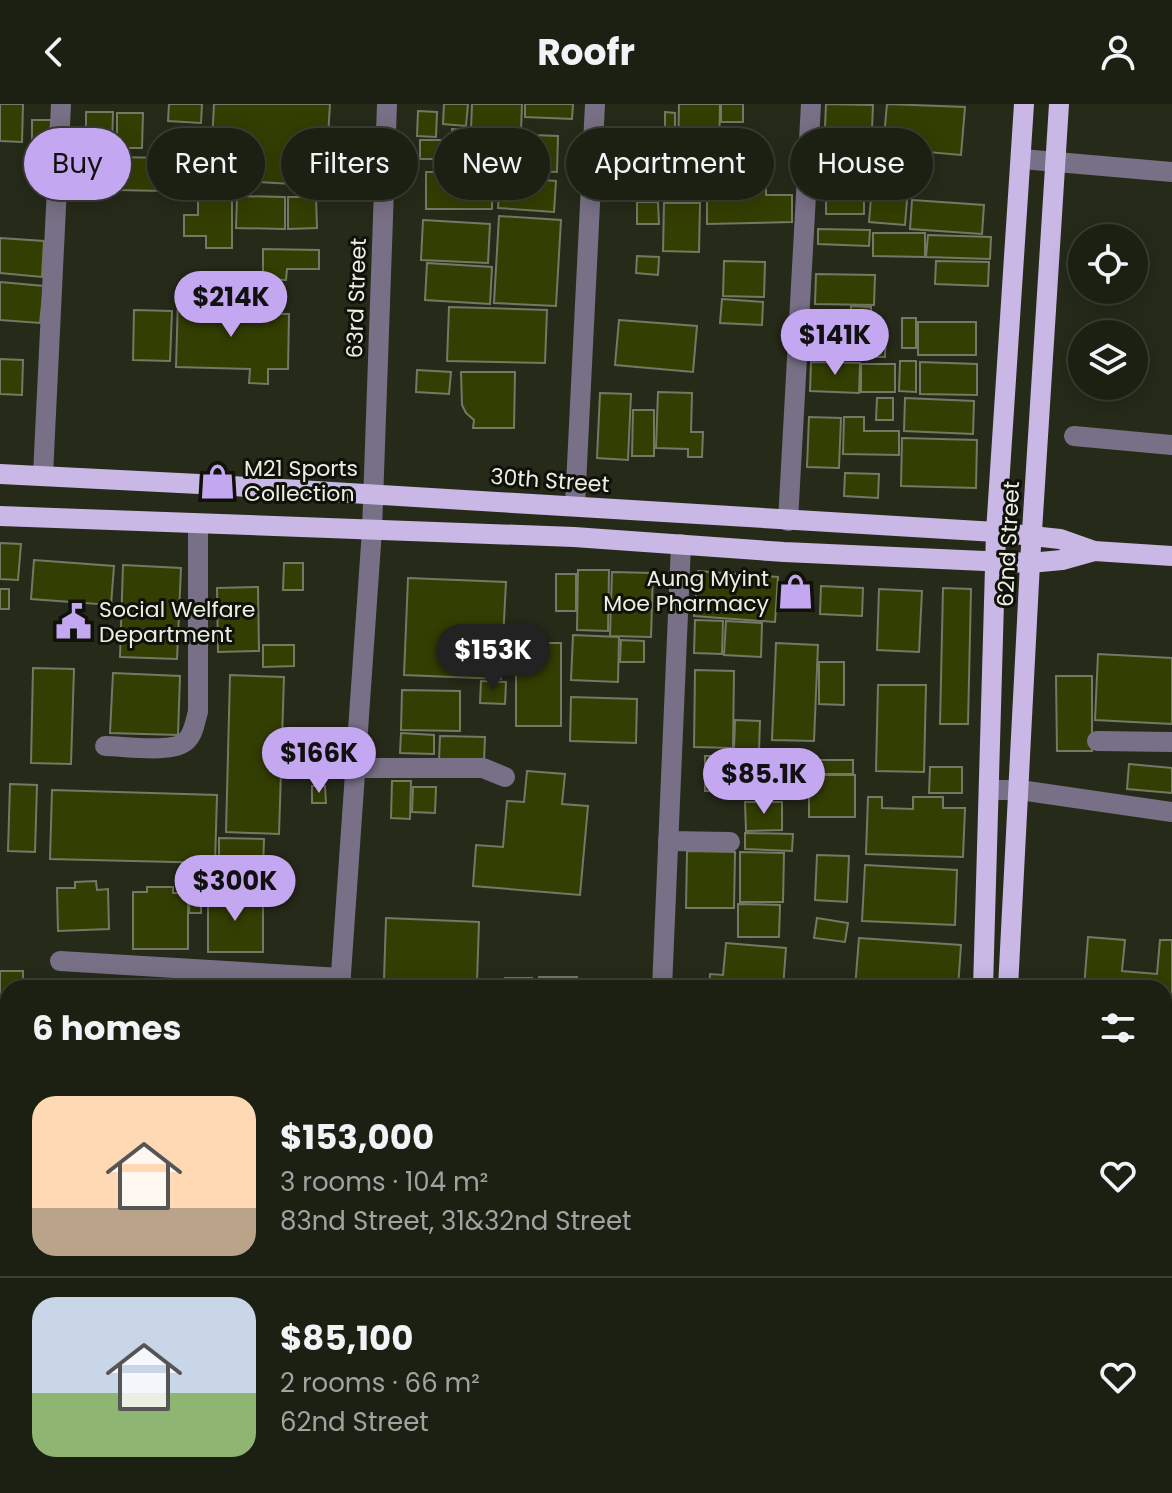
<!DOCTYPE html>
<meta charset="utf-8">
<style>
body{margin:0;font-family:Poppins,sans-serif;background:#25281c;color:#f1f3f6;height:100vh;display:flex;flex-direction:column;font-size:30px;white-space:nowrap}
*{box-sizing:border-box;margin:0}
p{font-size:26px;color:#a0a3a0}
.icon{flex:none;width:44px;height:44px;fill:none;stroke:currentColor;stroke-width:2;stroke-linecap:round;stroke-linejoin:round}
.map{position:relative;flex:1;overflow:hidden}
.sheet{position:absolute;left:0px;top:876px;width:1172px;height:514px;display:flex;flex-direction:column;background:#1c2013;border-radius:24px 24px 0 0;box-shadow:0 4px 20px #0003,0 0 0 2px #3a3e33}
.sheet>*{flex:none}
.hud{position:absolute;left:24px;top:24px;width:1124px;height:72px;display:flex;gap:16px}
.tools{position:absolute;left:1068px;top:120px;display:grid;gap:16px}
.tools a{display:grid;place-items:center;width:80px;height:80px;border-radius:50%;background:#1c2013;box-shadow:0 4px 20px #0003,0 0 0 2px #3a3e33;font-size:40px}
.price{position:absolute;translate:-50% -68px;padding:0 18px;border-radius:28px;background:#c4a7f1;color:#111;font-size:26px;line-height:52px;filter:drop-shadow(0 2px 4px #0008)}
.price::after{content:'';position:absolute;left:50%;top:48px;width:24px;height:18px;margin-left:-12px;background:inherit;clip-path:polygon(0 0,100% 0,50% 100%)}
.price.on{background:#222;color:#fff}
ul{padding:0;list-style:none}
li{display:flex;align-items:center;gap:24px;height:200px;padding:0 32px}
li+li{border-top:2px solid #3a3e33}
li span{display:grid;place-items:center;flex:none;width:224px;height:160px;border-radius:24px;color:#555}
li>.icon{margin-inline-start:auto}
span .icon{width:96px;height:96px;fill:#fffc;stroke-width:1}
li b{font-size:34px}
h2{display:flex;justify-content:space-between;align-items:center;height:96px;padding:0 32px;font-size:34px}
.pill{padding:0 28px;border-radius:36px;background:#1c2013;box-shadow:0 4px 20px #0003,0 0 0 2px #3a3e33;font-size:28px;line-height:72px}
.pill.on{background:#c4a7f1;color:#111}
header{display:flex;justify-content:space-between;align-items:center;height:104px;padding:0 32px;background:#1c2013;font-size:36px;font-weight:700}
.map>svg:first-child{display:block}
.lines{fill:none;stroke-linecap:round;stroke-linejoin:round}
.stream{stroke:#929c72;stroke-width:8}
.building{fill:#333e02;stroke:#737964;stroke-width:2}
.minor{stroke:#787086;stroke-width:20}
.major{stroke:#c9b7e6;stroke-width:20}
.labels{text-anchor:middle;stroke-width:6;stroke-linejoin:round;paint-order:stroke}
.street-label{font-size:22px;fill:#ebefe3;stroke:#10120a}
.poi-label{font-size:22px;fill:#ebefe3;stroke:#10120a;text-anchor:start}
</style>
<header><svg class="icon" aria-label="back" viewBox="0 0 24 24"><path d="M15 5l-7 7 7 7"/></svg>Roofr<svg class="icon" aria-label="person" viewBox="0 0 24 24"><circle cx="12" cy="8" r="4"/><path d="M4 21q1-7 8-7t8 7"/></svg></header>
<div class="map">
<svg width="1172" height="1389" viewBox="0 0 1172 1389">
<rect width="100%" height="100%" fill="#262a19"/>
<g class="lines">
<g class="stream">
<path d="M1164,1114H1172"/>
<path d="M279,1389L287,1382"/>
</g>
</g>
<g class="building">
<path d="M0,0H23L22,38L0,37Z"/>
<path d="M169,0H202L201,19L168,17Z"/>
<path d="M214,0H330L325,82L210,75Z"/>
<path d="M444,0H468L466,22L443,20Z"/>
<path d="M472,0H522L521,27L471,25Z"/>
<path d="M525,0H573L572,15L525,13Z"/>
<path d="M679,0H720L719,52H678Z"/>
<rect x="721" y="0" width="22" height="18"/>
<path d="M826,0L873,1L871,49L824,47Z"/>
<path d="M887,0L965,3L961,51L883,44Z"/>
<path d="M418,7L437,8L436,33L417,32Z"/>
<path d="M86,8H113L112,44H86Z"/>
<path d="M665,8L675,9V36H665Z"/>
<path d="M117,9H143L142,44H117Z"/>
<path d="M32,16H51L50,37H32Z"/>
<path d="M452,25L489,27L487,63L451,62Z"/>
<path d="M505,30L558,32L557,68L504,66Z"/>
<rect x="420" y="36" width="23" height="19"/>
<path d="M79,52H107L106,83H78Z"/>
<path d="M117,53L166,54L165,87L116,86Z"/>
<rect x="426" y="68" width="66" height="37"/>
<path d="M500,73L556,77L554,108L498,104Z"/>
<path d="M872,81L908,84L905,121L869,118Z"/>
<path d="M707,85H766V91H792V118L707,120Z"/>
<rect x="826" y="87" width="38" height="23"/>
<path d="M237,92L285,93V125L236,124Z"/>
<path d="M198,93H232V144H206V132H184V111H198Z"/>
<path d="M288,93H316L317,124L288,125Z"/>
<path d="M912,96L984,101L982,130L910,125Z"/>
<path d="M637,98H658L659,120H637Z"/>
<path d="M664,99H700L699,148L663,147Z"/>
<path d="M499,112L561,116L556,202L494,199Z"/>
<path d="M423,116L490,120L488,159L421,156Z"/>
<path d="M818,125L870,126L869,142L818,140Z"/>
<path d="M873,129H925V153L873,152Z"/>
<path d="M928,131L991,133L990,155L926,153Z"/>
<path d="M0,134L44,137L42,173L0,169Z"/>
<path d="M263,145L319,146V165H287L286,176L263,175Z"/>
<path d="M637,152L659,153L658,171L636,169Z"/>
<path d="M724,157L765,158L764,193L723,192Z"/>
<path d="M936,157L989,158L988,182L935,180Z"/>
<path d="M427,159L492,163L490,200L425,196Z"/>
<path d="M816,170L875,171L874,201L815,200Z"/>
<path d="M0,178L44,182L40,219L0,216Z"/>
<path d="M178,194H223V209L289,210L288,265H268V280L249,279L250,265L176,263Z"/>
<path d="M722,195L763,198L762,221L720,219Z"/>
<path d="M851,202L871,203L870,219H850Z"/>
<path d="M449,203L547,206L545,259L447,257Z"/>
<path d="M134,206L172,207L170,257L133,256Z"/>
<rect x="902" y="214" width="14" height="30"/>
<path d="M619,216L697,222L693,268L615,261Z"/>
<rect x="918" y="218" width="58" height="33"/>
<path d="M816,222L852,224L850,254L814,253Z"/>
<path d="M853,224L886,225L885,253L853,252Z"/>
<path d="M0,255L23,256L22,291L0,290Z"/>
<path d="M900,257H916V288L899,287Z"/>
<path d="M811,258L860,259L859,289L810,287Z"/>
<path d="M920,258L977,260V291L920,290Z"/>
<rect x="861" y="260" width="34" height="28"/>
<path d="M417,266L451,268L449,290L416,288Z"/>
<path d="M461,268H515L514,324H473L474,316L466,309L462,301Z"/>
<path d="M658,288L692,289L691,328H703L702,353H688V345L656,344Z"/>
<path d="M600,289L631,290L628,356L597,354Z"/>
<path d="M877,294H893V316H876Z"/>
<path d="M905,294L974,297L973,330L904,327Z"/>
<path d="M633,306H654V352H632Z"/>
<path d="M809,313L841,314L839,364L807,363Z"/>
<path d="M844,313H864V327H899V351L843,350Z"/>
<path d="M902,334L977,336L976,384L901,382Z"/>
<path d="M845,369L879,370L878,394L844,392Z"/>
<path d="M0,439L21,440L18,476L0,475Z"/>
<path d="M34,456L114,462L111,501L31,495Z"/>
<path d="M284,459H303V486H283Z"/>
<path d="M123,461L181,464L177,555L120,553Z"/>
<path d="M578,466H609L608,527L577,526Z"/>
<path d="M698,467L778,473L775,518L694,512Z"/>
<path d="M612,468L653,469L651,533L610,532Z"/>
<rect x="556" y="470" width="20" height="37"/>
<path d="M408,474L506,478L501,575L404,571Z"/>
<path d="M821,482L863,484L862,512L820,510Z"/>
<path d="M258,483L259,547L218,548L217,484Z"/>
<path d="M943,484L971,485L968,620H940Z"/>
<rect x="0" y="485" width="9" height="20"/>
<path d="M879,485L922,487L919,548L877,546Z"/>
<path d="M695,516L723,517L722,550L694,549Z"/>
<path d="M726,517L762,519L761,553L724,551Z"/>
<path d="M573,531L619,533L618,578L571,576Z"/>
<path d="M621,536L644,537V558H620Z"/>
<rect x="516" y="539" width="45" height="83"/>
<path d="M776,539L818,541L814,637L772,636Z"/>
<path d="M263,541H294V562L263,563Z"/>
<path d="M1098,550L1172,554V620L1095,616Z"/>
<path d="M819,558H844V601L819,600Z"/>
<path d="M33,564L74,565L71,660L31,659Z"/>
<path d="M695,566L734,567L733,644L694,643Z"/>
<path d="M113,569L180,572L178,631L110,629Z"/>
<path d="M230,571L284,573L279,730L226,728Z"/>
<path d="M1056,572H1092V647H1057Z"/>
<path d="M481,577L506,578L505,600L480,599Z"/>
<path d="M878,581H926L924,668L876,667Z"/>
<path d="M402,586L460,587V627L401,626Z"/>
<path d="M571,593L637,595L636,639L570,637Z"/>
<path d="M735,616L760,617L759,647L734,645Z"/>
<path d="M401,629L434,631V650L400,649Z"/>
<path d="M440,632L485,633L484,657L439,656Z"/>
<rect x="789" y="649" width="16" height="23"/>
<rect x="705" y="652" width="78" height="35"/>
<rect x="815" y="656" width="38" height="14"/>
<path d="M1129,660L1172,664V689L1127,685Z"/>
<path d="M930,663H962V689H929Z"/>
<path d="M527,667L565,670L562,700L588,702L580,791L473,782L476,741L503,743L507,697L524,698Z"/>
<rect x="809" y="671" width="46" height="42"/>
<path d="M392,677H411L410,715L391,714Z"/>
<path d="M10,680L37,681L35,748L8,747Z"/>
<path d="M312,682H325L326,699H312Z"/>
<path d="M413,683H436L435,709L412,708Z"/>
<path d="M52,686L217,691L215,759L50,755Z"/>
<path d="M868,693H882V704L913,705V693H943V704H965L963,753L866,750Z"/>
<path d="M745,698H782V726L746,727Z"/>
<path d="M745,729L793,730L792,747L745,745Z"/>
<path d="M219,734L264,735L263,765L219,764Z"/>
<path d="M687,747L735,748L734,804H686Z"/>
<path d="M740,748L784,749L783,798H740Z"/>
<path d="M817,751L849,752L847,798L815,796Z"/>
<path d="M865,761L957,766L955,821L862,817Z"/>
<path d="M96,777L97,786L108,785L109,825L58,827L57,784H75V778Z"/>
<path d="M185,781H201V809H189L190,788H185Z"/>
<path d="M147,783H173V789H188V845H133V788H147Z"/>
<path d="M222,787H248V793H263V848H208V792H222Z"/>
<path d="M738,800L780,801L779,833H738Z"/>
<path d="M386,814L479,818L477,878L384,875Z"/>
<path d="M817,814L848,819L845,838L814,834Z"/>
<path d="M1088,833L1125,836L1122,867L1157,870L1160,836H1172V944L1164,943V884H1084Z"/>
<path d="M859,834L961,841L958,884H855Z"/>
<path d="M726,839L786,844L783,884H709L710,870L723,871Z"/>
<path d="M0,867H23V884H8V919H0Z"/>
<rect x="539" y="873" width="38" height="11"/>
<rect x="505" y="874" width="27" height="10"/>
<path d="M0,941H8V997L0,996Z"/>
<path d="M0,1015L8,1016L7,1061H0Z"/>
<path d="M1164,1331L1172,1332V1357L1164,1356Z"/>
<path d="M15,1382H54V1389H14Z"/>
<path d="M62,1382H99V1389H61Z"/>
<path d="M112,1382H140L139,1389H112Z"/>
<path d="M465,1382H528L527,1389L465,1388Z"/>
<rect x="737" y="1382" width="33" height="7"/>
<path d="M862,1382H905L926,1384L925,1389H861Z"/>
</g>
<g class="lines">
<g class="minor">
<path d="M1022,55L1172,68"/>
<path d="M1074,332L1172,341"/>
<path d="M43,371L61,0"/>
<path d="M575,401L595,0"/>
<path d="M788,417L811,0"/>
<path d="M1097,637L1172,638"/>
<path d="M105,642C124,642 173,650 186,637C194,630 195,617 198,608V421"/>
<path d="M354,664H483L505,673"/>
<path d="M990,686H1020L1172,708"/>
<path d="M668,737L730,738"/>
<path d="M60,857L341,874"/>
<path d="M340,884L372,426L387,0"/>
<path d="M662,884L681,440"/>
<path d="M1164,1064L1172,1065"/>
<path d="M0,1160H8"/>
<path d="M1164,1178L1172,1179"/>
<path d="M299,1389L300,1382"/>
<path d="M314,1389L323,1382"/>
<path d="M545,1389L546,1382"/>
<path d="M647,1389L648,1382"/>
<path d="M820,1389V1382"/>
</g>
<g class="major">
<path d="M0,370L199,380L996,428L1060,435L1094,447L1172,452"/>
<path d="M0,412L574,433L784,448L1030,459L1062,456L1094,447"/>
<path d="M983,884L996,428L1024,0"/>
<path d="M1008,884L1030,459L1059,0"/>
<path d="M959,1389V1382"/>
<path d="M983,1389V1382"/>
</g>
</g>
<defs>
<symbol id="shop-bare" viewBox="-9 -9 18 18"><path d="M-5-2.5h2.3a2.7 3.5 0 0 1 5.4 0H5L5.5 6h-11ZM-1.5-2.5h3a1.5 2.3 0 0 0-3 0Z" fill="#c4a7f1" stroke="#10120a" stroke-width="2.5" paint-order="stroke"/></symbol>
<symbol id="civic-bare" viewBox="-9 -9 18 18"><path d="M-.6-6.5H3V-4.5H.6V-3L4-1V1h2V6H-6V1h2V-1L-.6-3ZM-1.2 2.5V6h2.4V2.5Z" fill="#c4a7f1" stroke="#10120a" stroke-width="2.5" paint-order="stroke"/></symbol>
</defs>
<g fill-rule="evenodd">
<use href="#shop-bare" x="192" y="352" width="51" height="51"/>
<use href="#shop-bare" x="770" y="462" width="51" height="51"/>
<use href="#civic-bare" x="48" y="492" width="51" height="51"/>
</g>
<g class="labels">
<g class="street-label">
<text transform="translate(356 194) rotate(-88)" y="8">63rd Street</text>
<text transform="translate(550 376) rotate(4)" y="8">30th Street</text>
<text transform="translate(1008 440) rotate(-87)" y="8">62nd Street</text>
</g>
<g class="poi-label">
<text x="244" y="372">M21 Sports<tspan x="244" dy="25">Collection</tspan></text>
<text x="769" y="482" text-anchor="end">Aung Myint<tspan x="769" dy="25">Moe Pharmacy</tspan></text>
<text x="99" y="513">Social Welfare<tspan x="99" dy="25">Department</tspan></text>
</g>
</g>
</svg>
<div class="tools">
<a><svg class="icon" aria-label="locate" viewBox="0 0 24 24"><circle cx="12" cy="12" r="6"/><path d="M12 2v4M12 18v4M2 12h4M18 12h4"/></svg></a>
<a><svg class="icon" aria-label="layers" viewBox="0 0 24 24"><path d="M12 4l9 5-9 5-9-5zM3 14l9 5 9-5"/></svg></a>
</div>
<b class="price" style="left:231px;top:235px">$214K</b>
<b class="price" style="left:835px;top:273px">$141K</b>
<b class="price on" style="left:493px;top:588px">$153K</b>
<b class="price" style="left:319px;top:691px">$166K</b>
<b class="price" style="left:764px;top:712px">$85.1K</b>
<b class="price" style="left:235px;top:819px">$300K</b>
<div class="hud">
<a class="pill on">Buy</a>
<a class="pill">Rent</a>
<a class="pill">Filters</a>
<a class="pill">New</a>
<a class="pill">Apartment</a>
<a class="pill">House</a>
</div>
<section class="sheet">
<h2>6 homes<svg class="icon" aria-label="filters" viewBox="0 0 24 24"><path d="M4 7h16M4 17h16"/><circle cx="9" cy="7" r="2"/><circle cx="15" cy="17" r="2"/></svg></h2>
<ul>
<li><span style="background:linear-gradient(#ffd9b3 70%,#b9a48a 0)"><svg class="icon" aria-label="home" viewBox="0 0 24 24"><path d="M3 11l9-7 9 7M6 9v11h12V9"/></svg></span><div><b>$153,000</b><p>3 rooms · 104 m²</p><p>83nd Street, 31&amp;32nd Street</p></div><svg class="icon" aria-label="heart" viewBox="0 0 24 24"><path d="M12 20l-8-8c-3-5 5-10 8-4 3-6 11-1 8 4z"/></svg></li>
<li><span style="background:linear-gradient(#c9d6e8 60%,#8fb573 0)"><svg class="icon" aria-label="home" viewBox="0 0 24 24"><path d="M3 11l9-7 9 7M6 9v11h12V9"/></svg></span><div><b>$85,100</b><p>2 rooms · 66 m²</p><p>62nd Street</p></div><svg class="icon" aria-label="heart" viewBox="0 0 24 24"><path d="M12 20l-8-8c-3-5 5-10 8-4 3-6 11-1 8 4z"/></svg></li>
</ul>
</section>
</div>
